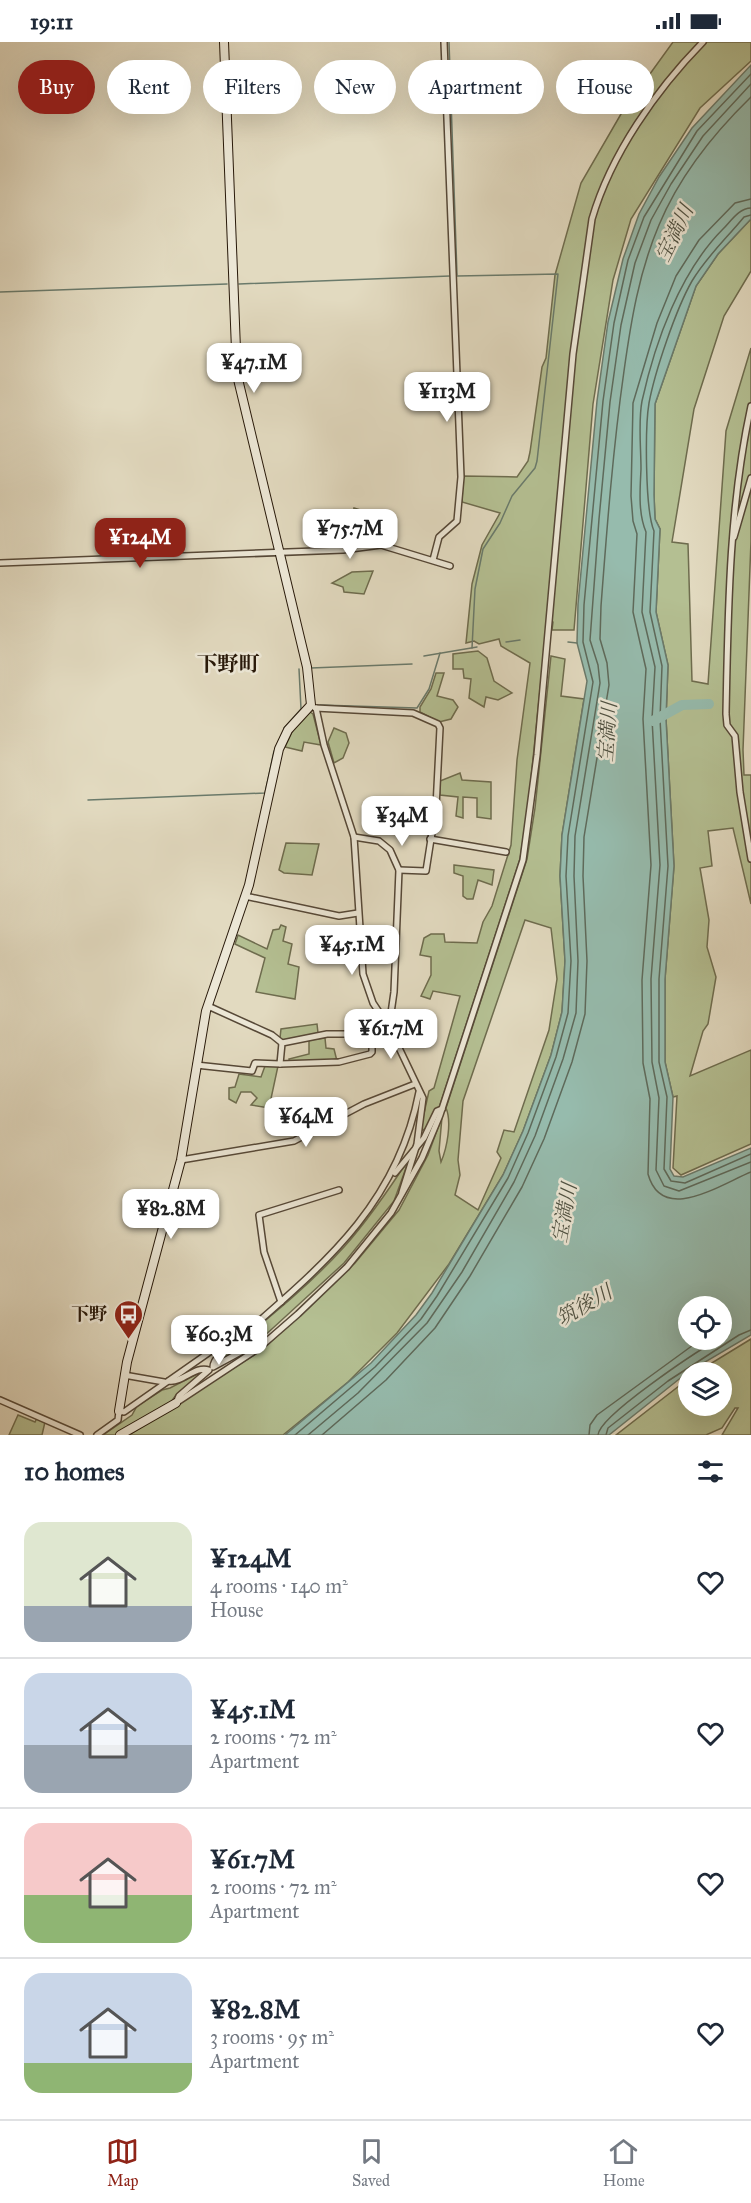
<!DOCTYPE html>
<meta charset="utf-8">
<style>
body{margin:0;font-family:"IM FELL Great Primer","Noto Serif JP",serif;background:#f6f6f7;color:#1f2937;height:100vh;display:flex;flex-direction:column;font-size:22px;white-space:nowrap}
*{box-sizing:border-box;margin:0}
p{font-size:20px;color:#747a83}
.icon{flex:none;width:33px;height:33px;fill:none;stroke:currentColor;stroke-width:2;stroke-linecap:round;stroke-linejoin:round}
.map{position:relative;height:1393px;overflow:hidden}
.panel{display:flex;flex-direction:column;background:#fff;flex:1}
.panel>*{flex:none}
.hud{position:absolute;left:18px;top:18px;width:716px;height:54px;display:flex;gap:12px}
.fabs{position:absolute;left:678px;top:1254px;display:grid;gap:12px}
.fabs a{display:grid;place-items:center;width:54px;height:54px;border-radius:50%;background:#fff;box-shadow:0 6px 24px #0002;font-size:30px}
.price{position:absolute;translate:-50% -51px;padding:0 14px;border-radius:12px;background:#fff;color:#222;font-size:20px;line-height:39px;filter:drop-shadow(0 2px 3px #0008)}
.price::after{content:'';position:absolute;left:50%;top:36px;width:18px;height:14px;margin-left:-9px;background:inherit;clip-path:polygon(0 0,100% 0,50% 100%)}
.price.active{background:#8f2418;color:#fff}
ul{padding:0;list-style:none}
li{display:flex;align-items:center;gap:18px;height:150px;padding:0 24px}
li+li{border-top:2px solid #e0e1e3}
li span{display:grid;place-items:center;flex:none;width:168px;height:120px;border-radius:18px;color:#555}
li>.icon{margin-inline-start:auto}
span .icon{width:72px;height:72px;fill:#fffc;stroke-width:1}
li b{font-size:26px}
h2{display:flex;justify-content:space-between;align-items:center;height:72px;padding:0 24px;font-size:26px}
.tag{padding:0 21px;border-radius:27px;background:#fff;box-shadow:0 6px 24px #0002;font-size:21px;line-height:54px}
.tag.active{background:#8f2418;color:#fff}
.status{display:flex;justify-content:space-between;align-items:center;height:42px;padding:0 30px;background:#fff;direction:ltr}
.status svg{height:16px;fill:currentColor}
.tabs{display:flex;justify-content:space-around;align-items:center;height:84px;border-top:2px solid #e0e1e3;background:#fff;font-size:16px;color:#747a83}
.tabs a{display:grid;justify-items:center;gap:3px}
.tabs .active{color:#8f2418}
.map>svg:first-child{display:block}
.green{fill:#b4bf92;stroke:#6e6c4e;stroke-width:1.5;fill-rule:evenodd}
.water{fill:#96bbad;stroke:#6a7a6b;stroke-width:1.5;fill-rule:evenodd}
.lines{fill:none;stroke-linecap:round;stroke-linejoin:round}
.shore{stroke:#5e6a5b;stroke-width:1.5}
.stream{stroke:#6a7a6b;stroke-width:1.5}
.river{stroke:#96bbad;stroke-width:10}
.street-casing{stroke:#564837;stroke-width:8}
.secondary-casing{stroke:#271809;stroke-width:10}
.street{stroke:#ece7d6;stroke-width:5}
.secondary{stroke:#ece7d6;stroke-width:8}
.labels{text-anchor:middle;stroke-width:5;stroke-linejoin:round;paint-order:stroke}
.poi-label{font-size:18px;font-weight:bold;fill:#271809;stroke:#ece7d6;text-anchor:end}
.water-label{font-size:20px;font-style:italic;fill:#4e5142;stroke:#ece7d6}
.quarter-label{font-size:21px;font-weight:bold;fill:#271809;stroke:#ece7d6}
</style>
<div class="status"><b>19:11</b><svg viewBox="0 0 49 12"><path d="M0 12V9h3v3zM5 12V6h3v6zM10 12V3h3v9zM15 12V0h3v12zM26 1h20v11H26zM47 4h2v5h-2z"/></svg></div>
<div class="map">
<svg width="751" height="1393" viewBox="0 0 751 1393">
<rect width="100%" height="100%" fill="#e2dac0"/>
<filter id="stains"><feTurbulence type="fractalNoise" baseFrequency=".00333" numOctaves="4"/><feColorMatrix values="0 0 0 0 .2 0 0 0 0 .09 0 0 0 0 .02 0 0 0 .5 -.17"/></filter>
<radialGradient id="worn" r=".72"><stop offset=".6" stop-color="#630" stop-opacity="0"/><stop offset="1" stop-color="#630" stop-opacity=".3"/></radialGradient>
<g class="green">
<path d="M673,0H751V19L700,66L631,177L613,238L593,362L574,588H552L553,580L547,579L528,766L520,817L439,1066L425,1087L420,1089L429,1049L434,1046L460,954L433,949L430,957L421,954L431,933V915L420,913L424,896L431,892H444L445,900L477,901L483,880L492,864L511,803L517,718L530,621L501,604L499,597L479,602L474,599L466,601L472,542L482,503L500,471L462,460L463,434L517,435L528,419L530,410L542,325L546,316L555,233L581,141L621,72Z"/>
<path d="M751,177V229L724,274L694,367L672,500L688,502L692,639L708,642L726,389L751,306V499L743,708L744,733H751V862L733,786L708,789L712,824L700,826L709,878L707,905L716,935L708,982L703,989L690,1034L751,1008V1102L681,1133L673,1126L677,1054L673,1055L665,1020V937L674,824L666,677L668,623L656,570L660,487L655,477L654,453L655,362L696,244L718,212Z"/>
<path d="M354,466L393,478V504L362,501L346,505Z"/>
<path d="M373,529L364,552L344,550L343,545L332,541L352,530Z"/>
<path d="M478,609L487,616L494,639L512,651L498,658L486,655L484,665L469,656L471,637L464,636L463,627H453V612Z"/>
<path d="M551,614L565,617L561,654L584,657L562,793L560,834L565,919L562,970L551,1013L523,1089L503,1133L449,1222L397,1291L348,1340L283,1393H129L262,1308L355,1221L399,1168L428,1113L442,1075L439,1109L441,1120C447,1106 452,1080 446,1066L527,817L535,766ZM525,878L551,886L557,937L549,988L514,1090L504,1088L497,1110L501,1116L478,1168L455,1153L460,1133L458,1118L463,1059Z"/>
<path d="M436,631H444L437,654L453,658L458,665L451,677L439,680L420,670V665L431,647Z"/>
<path d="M310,670L313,672L321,703L304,700L302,709L285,705L293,688Z"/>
<path d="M334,686L346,691L349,701L343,716L334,721L328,700Z"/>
<path d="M460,731L462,738L491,740V777L477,775V756L463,755V776L456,774L458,755L440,753V739Z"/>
<path d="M286,801L319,802L312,833L284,831L279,828Z"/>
<path d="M454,823L494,828L492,843L478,838L473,857H467L463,854V834L454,831Z"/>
<path d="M281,883L286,885L283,899L292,902L288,922L299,925L295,957L256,950L265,916L235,902L238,893L267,907L273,888L279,887Z"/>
<path d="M317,982L318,991L282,999L280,996L281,987Z"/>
<path d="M325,996L326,1006L334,1007L337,1019L290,1021L289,1017L309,1012V998Z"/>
<path d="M265,1024H278L269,1066L251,1063L257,1056L251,1050H241L236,1061L229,1057V1046L235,1045L239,1032L261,1035Z"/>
<path d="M410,1115L394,1159L344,1221L261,1297L222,1319L220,1316C262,1281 307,1246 344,1205C369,1177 390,1146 410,1115Z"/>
<path d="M751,1297V1393H722L738,1366H735L722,1386L706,1393H616L688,1337V1364H722V1330H697Z"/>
<path d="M199,1331L200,1334L176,1353L171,1360L116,1393H103L132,1373L137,1364L162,1348L170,1346Z"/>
<path d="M18,1373L35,1380L37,1376L45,1380L42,1393H9Z"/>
</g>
<path class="water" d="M751,23V177L718,212L696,244L655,362L654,453L655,477L660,487L656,570L668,623L666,677L674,824L665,937V1020L673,1055L670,1127L674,1134L683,1135L751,1106V1293L688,1330L609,1393H285L371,1321L416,1273L432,1251L503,1133L523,1089L551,1013L562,970L565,919L560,834L562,793L587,639L577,601L578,562L597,359L608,280L623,217L639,172L659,135L692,86ZM722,1264V1298H688V1264Z"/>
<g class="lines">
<g class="shore">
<path d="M751,157L735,161L699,198L676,234L657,281L633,361L631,454L633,479L637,492L633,570L646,627L643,677L651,823L642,938L643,1021L650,1057L648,1132C662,1183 721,1142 751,1130"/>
<path d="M751,166C739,166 731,179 723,187C680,230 655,300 642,359C638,380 641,405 641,427C640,448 638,471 646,490L642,570L655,625L652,677L660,823L651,937L652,1020L659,1056L656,1128L664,1144L679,1149L751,1120"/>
<path d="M751,173L744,175C726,197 707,214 692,239C676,267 655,329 649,361C645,385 645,468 654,489L650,570L662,624L660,677L668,824L659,937V1020L667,1055L664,1127L671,1139L685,1141L751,1112"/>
<path d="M295,1393L375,1325L421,1277L437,1254L508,1136L528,1091L556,1015L568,971L571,919L566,834L568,794L593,640L583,600L584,563L603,359L614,281L628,218L644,175L697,89L751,32"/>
<path d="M308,1393L358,1351L427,1281L462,1230L514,1140L535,1094L563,1017L576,971L578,919L574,834L575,794L600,641L598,623L590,598L599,477L610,360L621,283L635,221L651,178L671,142L703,94L751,42"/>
<path d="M322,1393L386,1338L435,1286L470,1234L522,1145L544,1097L572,1020L585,972L587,919L583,834L584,795L609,643L607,621L600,597L601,564C607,485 613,406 624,329C631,279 639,230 659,183C679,135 714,91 751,55"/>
<path d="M589,1393L590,1383L597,1373L700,1298"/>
<path d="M598,1393C599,1374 696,1310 717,1298"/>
<path d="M606,1393L608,1386L668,1339L739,1293L751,1288"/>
</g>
<g class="stream">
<path d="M449,0L457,233"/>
<path d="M457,234L558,232L537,419L535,426L512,454L500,481L483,507L475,547L472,606"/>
<path d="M239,242L450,234"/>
<path d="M0,250L227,242"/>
<path d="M506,600L520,598"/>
<path d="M568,600L577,601"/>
<path d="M424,614L477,605"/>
<path d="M311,626L412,622"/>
<path d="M320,663L417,666L429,647L440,611"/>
<path d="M284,686L301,667L299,627"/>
<path d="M88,758L265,751L274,709"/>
</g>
<path class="river" d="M653,679L682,663L709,662"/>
<defs>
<g id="street">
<path d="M751,364C729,465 728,569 726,672L727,683L735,694L740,750L751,817"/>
<path d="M734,495L751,436"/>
<path d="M433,518L439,495L457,479L461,435L444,0"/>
<path d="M0,521L343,508L381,503L450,524"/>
<path d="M315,666L413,671L438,682L440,686L436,765L426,829L399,828"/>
<path d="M316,666L324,703L354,795L363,932L373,961L389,985L423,1056L417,1102L402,1150"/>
<path d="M354,795L379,799L390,808L399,828L394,950L389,985"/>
<path d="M430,797L506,810"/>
<path d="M245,854L339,874L358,871"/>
<path d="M208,964L272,993L282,1001"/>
<path d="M280,1022L339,1020L370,1012L372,1010V996"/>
<path d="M196,1023L252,1029L255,1021L280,1022L282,1001L327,992H351L372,996L375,988L387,982"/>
<path d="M181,1118L294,1099L364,1062L415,1042"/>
<path d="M395,1131L424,1096L437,1069L442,1067"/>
<path d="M281,1260L264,1210L259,1173L339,1148"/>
<path d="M246,1290C237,1299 213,1313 213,1325L248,1306H259"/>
<path d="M124,1333L164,1340"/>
<path d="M169,1339C183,1341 195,1323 209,1328L179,1354L176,1361"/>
<path d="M0,1358L80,1393"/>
<path d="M176,1361L259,1306L298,1272L347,1225L391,1171L422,1116L440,1073L523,818L537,713L573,312L592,177C611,112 656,48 703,0"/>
<path d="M97,1393L118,1378L119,1369L124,1370L234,1293L250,1287C329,1218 398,1159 419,1050"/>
</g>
<g id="secondary">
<path d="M119,1369L127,1320L181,1118L206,969L249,843L279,707L288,688L311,663L307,625L237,333L224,0"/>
<path d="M120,1393L176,1361"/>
</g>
</defs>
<use href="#street" class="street-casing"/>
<use href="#secondary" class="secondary-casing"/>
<use href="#street" class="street"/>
<use href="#secondary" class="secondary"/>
</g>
<defs>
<symbol id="bus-pin" viewBox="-11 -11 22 30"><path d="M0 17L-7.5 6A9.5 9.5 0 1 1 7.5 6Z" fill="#8f2418" stroke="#ece7d6"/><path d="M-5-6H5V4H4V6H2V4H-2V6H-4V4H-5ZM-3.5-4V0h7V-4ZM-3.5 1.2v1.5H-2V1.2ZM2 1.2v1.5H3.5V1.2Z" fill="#fff"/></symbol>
</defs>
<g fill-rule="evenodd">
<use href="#bus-pin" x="112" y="1256" width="33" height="45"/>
</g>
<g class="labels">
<g class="poi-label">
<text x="107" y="1278">下野</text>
</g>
<g class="water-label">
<text transform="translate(674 191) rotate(-64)" y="7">宝満川</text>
<text transform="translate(607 690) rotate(-86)" y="7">宝満川</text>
<text transform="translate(564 1171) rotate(-80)" y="7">宝満川</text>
<text transform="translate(584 1263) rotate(-30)" y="7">筑後川</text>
</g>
<g class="quarter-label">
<text x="228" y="629">下野町</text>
</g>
</g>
<rect width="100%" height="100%" filter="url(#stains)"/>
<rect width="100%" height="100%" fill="url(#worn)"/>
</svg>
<div class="fabs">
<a><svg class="icon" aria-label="locate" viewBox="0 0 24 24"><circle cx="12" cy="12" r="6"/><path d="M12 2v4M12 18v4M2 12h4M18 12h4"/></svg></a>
<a><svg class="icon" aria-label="layers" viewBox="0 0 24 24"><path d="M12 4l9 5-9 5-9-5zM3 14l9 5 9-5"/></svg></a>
</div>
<b class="price" style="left:254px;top:352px">¥47.1M</b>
<b class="price" style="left:447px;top:381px">¥113M</b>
<b class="price" style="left:350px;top:518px">¥75.7M</b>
<b class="price active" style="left:140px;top:527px">¥124M</b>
<b class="price" style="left:402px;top:805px">¥34M</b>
<b class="price" style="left:352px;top:934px">¥45.1M</b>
<b class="price" style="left:391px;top:1018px">¥61.7M</b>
<b class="price" style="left:306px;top:1106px">¥64M</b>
<b class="price" style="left:171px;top:1198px">¥82.8M</b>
<b class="price" style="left:219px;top:1324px">¥60.3M</b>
<div class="hud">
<a class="tag active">Buy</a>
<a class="tag">Rent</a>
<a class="tag">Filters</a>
<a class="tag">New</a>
<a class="tag">Apartment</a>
<a class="tag">House</a>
</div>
</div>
<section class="panel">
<h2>10 homes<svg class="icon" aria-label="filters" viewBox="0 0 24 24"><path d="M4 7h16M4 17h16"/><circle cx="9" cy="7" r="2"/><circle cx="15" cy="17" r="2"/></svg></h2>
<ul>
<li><span style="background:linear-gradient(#dfe7d0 70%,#9aa5b1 0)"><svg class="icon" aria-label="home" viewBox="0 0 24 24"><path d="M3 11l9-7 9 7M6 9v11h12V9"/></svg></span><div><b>¥124M</b><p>4 rooms · 140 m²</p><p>House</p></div><svg class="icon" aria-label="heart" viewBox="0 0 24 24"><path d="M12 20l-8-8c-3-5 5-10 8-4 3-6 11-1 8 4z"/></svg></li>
<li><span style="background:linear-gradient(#c9d6e8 60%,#9aa5b1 0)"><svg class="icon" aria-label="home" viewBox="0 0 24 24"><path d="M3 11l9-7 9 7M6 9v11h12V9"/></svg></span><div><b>¥45.1M</b><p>2 rooms · 72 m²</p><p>Apartment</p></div><svg class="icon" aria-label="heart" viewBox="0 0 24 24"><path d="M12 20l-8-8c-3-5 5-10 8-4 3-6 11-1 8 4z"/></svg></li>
<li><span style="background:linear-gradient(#f6c9c9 60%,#8fb573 0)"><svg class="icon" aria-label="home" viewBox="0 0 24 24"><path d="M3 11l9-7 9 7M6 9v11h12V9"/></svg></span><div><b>¥61.7M</b><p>2 rooms · 72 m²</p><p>Apartment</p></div><svg class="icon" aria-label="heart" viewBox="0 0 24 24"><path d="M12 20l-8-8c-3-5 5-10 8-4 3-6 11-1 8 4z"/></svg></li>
<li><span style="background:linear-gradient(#c9d6e8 75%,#8fb573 0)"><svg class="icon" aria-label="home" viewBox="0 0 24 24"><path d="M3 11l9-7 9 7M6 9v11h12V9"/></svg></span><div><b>¥82.8M</b><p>3 rooms · 95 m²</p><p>Apartment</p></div><svg class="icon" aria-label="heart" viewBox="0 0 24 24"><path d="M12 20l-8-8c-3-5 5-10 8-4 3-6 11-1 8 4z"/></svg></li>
</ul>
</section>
<nav class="tabs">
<a class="active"><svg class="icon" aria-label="map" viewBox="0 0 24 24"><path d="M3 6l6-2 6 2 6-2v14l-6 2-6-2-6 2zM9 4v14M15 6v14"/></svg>Map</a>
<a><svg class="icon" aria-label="saved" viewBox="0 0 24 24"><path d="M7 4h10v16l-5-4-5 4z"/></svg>Saved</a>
<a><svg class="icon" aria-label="home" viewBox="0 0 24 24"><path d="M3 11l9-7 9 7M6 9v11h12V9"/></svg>Home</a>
</nav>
